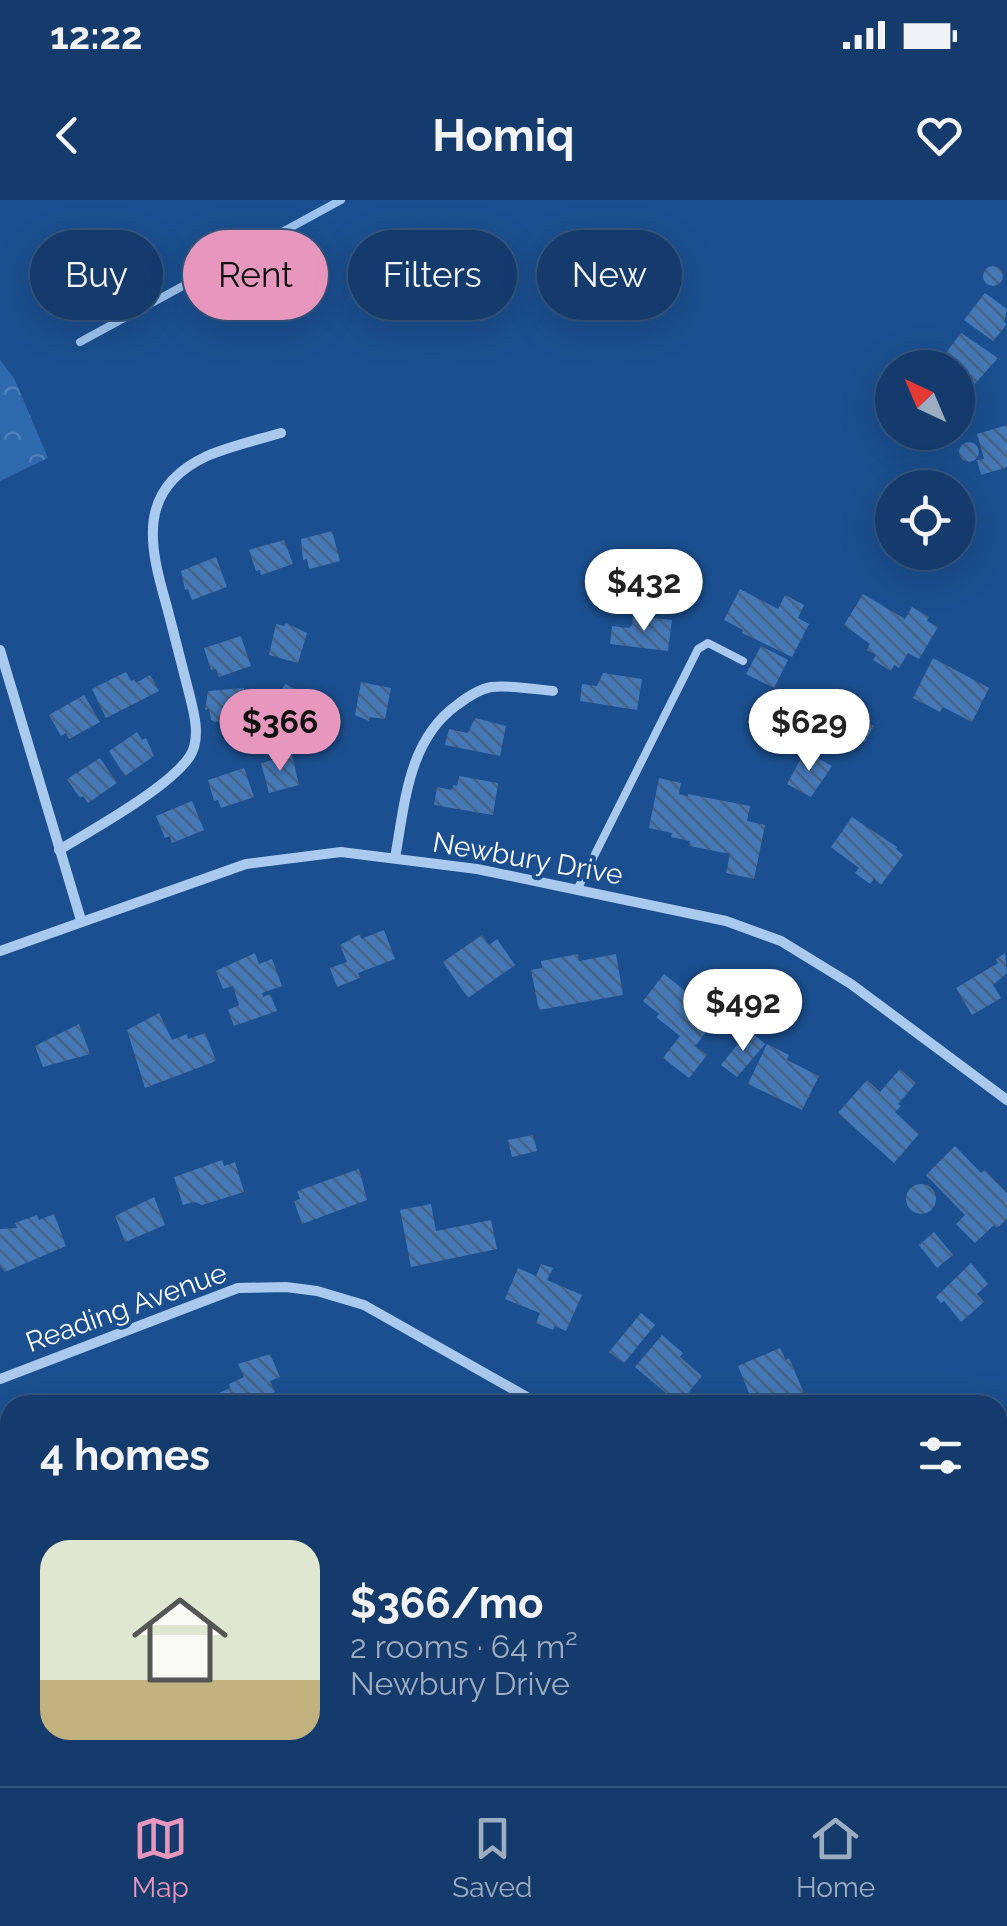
<!DOCTYPE html>
<meta charset="utf-8">
<style>
body{margin:0;font-family:Raleway,sans-serif;background:#214673;color:#f1f3f6;height:100vh;display:flex;flex-direction:column;font-size:38px;white-space:nowrap}
*{box-sizing:border-box;margin:0}
p{font-size:32px;color:#9dadc1}
.icon{flex:none;width:55px;height:55px;fill:none;stroke:currentColor;stroke-width:2;stroke-linecap:round;stroke-linejoin:round}
.map{position:relative;flex:1;overflow:hidden}
.side{position:absolute;left:0px;top:1195px;width:1008px;height:392px;display:flex;flex-direction:column;background:#143b6b;border-radius:30px 30px 0 0;box-shadow:0 10px 40px #0002,0 0 0 2px #33557e}
.side>*{flex:none}
.top-card{position:absolute;left:30px;top:30px;width:948px;height:90px;display:flex;gap:20px}
.needle{width:65px;rotate:316deg}
.buttons{position:absolute;left:875px;top:150px;display:grid;gap:20px}
.buttons a{display:grid;place-items:center;width:100px;height:100px;border-radius:50%;background:#143b6b;box-shadow:0 10px 40px #0002,0 0 0 2px #33557e;font-size:50px}
.price{position:absolute;translate:-50% -85px;padding:0 22px;border-radius:35px;background:#fff;color:#222;font-size:32px;line-height:65px;filter:drop-shadow(0 2px 5px #0008)}
.price::after{content:'';position:absolute;left:50%;top:60px;width:30px;height:22px;margin-left:-15px;background:inherit;clip-path:polygon(0 0,100% 0,50% 100%)}
.price.selected{background:#e797bd;color:#111}
ul{padding:0;list-style:none}
li{display:flex;align-items:center;gap:30px;height:250px;padding:0 40px}
li+li{border-top:2px solid #33557e}
li span{display:grid;place-items:center;flex:none;width:280px;height:200px;border-radius:30px;color:#555}
li>.icon{margin-inline-start:auto}
span .icon{width:120px;height:120px;fill:#fffc;stroke-width:1}
li b{font-size:42px}
h2{display:flex;justify-content:space-between;align-items:center;height:120px;padding:0 40px;font-size:42px}
.chip{padding:0 35px;border-radius:45px;background:#143b6b;box-shadow:0 10px 40px #0002,0 0 0 2px #33557e;font-size:35px;line-height:90px}
.chip.selected{background:#e797bd;color:#111}
.status{display:flex;justify-content:space-between;align-items:center;height:70px;padding:0 50px;background:#143b6b;direction:ltr}
.status svg{height:28px;fill:currentColor}
header{display:flex;justify-content:space-between;align-items:center;height:130px;padding:0 40px;background:#143b6b;font-size:45px;font-weight:700}
.tab-bar{display:flex;justify-content:space-around;align-items:center;height:140px;border-top:2px solid #33557e;background:#143b6b;font-size:28px;color:#9dadc1}
.tab-bar a{display:grid;justify-items:center;gap:5px}
.tab-bar .selected{color:#e797bd}
.map>svg:first-child{display:block}
.forest{fill:url(#forest-crowns)}
.lines{fill:none;stroke-linecap:round;stroke-linejoin:round}
.stream{stroke:#9cc4f0;stroke-width:8}
.building{fill:url(#building-back-hatch)}
.lane{stroke:#a9c9ee;stroke-width:8}
.street{stroke:#a9c9ee;stroke-width:10}
.labels{text-anchor:middle;stroke-width:8;stroke-linejoin:round;paint-order:stroke}
.street-label{font-size:28px;fill:#fff;stroke:#1b4f8f}
</style>
<div class="status"><b>12:22</b><svg viewBox="0 0 49 12"><path d="M0 12V9h3v3zM5 12V6h3v6zM10 12V3h3v9zM15 12V0h3v12zM26 1h20v11H26zM47 4h2v5h-2z"/></svg></div>
<header><svg class="icon" aria-label="back" viewBox="0 0 24 24"><path d="M15 5l-7 7 7 7"/></svg>Homiq<svg class="icon" aria-label="heart" viewBox="0 0 24 24"><path d="M12 20l-8-8c-3-5 5-10 8-4 3-6 11-1 8 4z"/></svg></header>
<div class="map">
<svg width="1007" height="1586" viewBox="0 0 1007 1586">
<defs>
<pattern id="forest-crowns" width="20" height="18" patternUnits="userSpaceOnUse" patternTransform="scale(2.5)"><rect width="20" height="18" fill="#2e69ad"/><path d="M2 6a3 3 0 1 1 6 0M12 15a3 3 0 1 1 6 0" fill="none" stroke="#4d80b9"/></pattern>
<pattern id="building-back-hatch" width="6" height="6" patternUnits="userSpaceOnUse" patternTransform="scale(2.5)"><rect width="6" height="6" fill="#4478b7"/><path d="M-1 5l2 2M0 0l6 6M5-1l2 2" fill="none" stroke="#486282"/></pattern>
</defs>
<rect width="100%" height="100%" fill="#1b4f8f"/>
<path class="forest" d="M0,160L14,178L48,258L0,281Z"/>
<g class="lines">
<path class="stream" d="M80,142L341,0"/>
</g>
<g class="building">
<circle cx="993" cy="76" r="10"/>
<path d="M985,93L1007,109L1004,122L1007,124L993,141L964,120Z"/>
<path d="M961,133L998,158L972,187L958,176V168H947L939,162Z"/>
<path d="M1007,225V267L981,275L977,260L984,259L977,234Z"/>
<circle cx="969" cy="252" r="10"/>
<path d="M332,331L340,361L309,369L307,359L303,360L301,339Z"/>
<path d="M284,340L293,364L261,375L260,370L256,371L249,350Z"/>
<path d="M216,357L227,387L192,400L188,389L185,390L181,371Z"/>
<path d="M663,359L693,365L689,395L634,388L637,372L657,374V371L661,372Z"/>
<path d="M740,389L778,409L785,395L804,405L798,418L809,424L792,457L742,433L743,430L724,420Z"/>
<path d="M863,394L905,419L912,407L929,417L927,421L938,427L919,459L908,453L899,468L894,465L891,471L873,460L876,455L867,450L870,444L844,425Z"/>
<path d="M633,416L672,420L668,451L610,444L612,426L629,428L632,425Z"/>
<path d="M286,423L307,433L298,463L269,455L276,424L284,426Z"/>
<path d="M241,436L251,466L219,477L216,469L211,470L204,448Z"/>
<path d="M761,446L788,460L774,488L746,474Z"/>
<path d="M933,458L989,488L972,522L943,507L940,512L913,498Z"/>
<path d="M126,472L131,481L135,479L136,483L150,475L159,491L106,518L92,489Z"/>
<path d="M603,473L642,479L637,510L580,501L582,484L597,486Z"/>
<path d="M361,482L391,488L385,519L370,517L369,521L355,515Z"/>
<path d="M285,484L312,496L298,525L270,512Z"/>
<path d="M244,488L246,517L215,522L211,520L209,509L205,510L208,491Z"/>
<path d="M84,495L100,522L69,539L66,533L61,536L49,515Z"/>
<path d="M851,513L874,526L865,542L841,529Z"/>
<path d="M475,518L506,526L500,556L445,545L449,529L468,533Z"/>
<path d="M137,532L142,540L146,538L154,556L125,576L109,551Z"/>
<path d="M805,551L832,566L811,597L787,584Z"/>
<path d="M292,555L299,585L269,593L261,563Z"/>
<path d="M100,558L117,583L88,603L83,596L80,598L67,579Z"/>
<path d="M244,568L254,597L221,608L218,600L214,601L208,580Z"/>
<path d="M459,576L498,583L493,615L434,605L437,587L452,590L453,585L457,586Z"/>
<path d="M659,578L681,583L679,594L688,596V594L750,606L747,621L765,625L754,679L726,673L730,654L689,646L690,641L671,637L672,633L649,628Z"/>
<path d="M192,601L204,630L172,643L170,636L165,638L156,616Z"/>
<path d="M852,617L897,647L896,649L903,655L881,685L874,679L870,684L855,673L859,668L831,647Z"/>
<path d="M384,730L395,759L358,773L360,778L337,787L330,768L347,762L340,745L360,734L361,739Z"/>
<path d="M482,735L489,745L497,739L515,765L468,798L443,762Z"/>
<path d="M255,753L259,764L272,759L282,786L262,793L263,797L270,794L277,811L234,826L228,810L239,805L233,786L223,789L216,771Z"/>
<path d="M1005,753L1007,773L993,785L1001,798L972,815L956,788L998,763L996,759Z"/>
<path d="M578,754L579,761L616,754L623,795L539,810L531,770L542,768L541,761Z"/>
<path d="M664,774L693,797L696,793L722,812L695,846L707,855L689,878L663,858L680,836L656,817L659,814L643,801Z"/>
<path d="M159,813L172,840L187,834L188,839L205,833L216,861L145,888L127,830Z"/>
<path d="M79,824L90,854L43,867L35,846Z"/>
<path d="M749,830L765,844L737,877L721,865Z"/>
<path d="M767,844L789,855L787,860L819,876L802,910L748,884Z"/>
<path d="M900,869L916,883L898,904L901,906L895,912L919,934L894,963L838,913L867,880L880,892Z"/>
<path d="M533,935L537,951L512,957L508,940Z"/>
<path d="M955,946L981,973L985,970L1007,993V1019L997,1028L994,1025L975,1043L956,1024L965,1015L926,975Z"/>
<path d="M222,960L224,966L235,962L244,992L202,1005L195,1002L183,1005L174,977Z"/>
<path d="M359,969L367,1000L302,1024L294,1001L300,999L297,991Z"/>
<circle cx="921" cy="999" r="15"/>
<path d="M154,997L165,1025L125,1042L115,1016Z"/>
<path d="M431,1004L436,1031L491,1020L497,1049L411,1067L400,1010Z"/>
<path d="M54,1014L66,1046L5,1072L0,1066V1029L17,1028L15,1023L37,1015L39,1020Z"/>
<path d="M934,1032L953,1055L937,1068L919,1045Z"/>
<path d="M971,1063L988,1084L977,1094L984,1102L961,1122L944,1101L941,1103L936,1097Z"/>
<path d="M541,1064L553,1068L547,1080L582,1095L566,1131L555,1126L553,1130L536,1123L540,1113L505,1099L518,1068L536,1076Z"/>
<path d="M641,1113L655,1125L624,1163L609,1152Z"/>
<path d="M662,1135L683,1153L680,1157L702,1176L679,1204L635,1167Z"/>
<path d="M780,1148L786,1160L789,1158L809,1205H760L756,1196L751,1198L738,1166Z"/>
<path d="M270,1154L280,1177L270,1181L275,1192L256,1200L258,1204L255,1205H203L201,1201L230,1188L229,1184L244,1177L238,1164Z"/>
<path d="M1007,1223V1319H998V1224Z"/>
<path d="M10,1408V1473L0,1467V1426Z"/>
<path d="M998,1438L1007,1439V1514L998,1512Z"/>
<path d="M451,1578H501L497,1585L447,1586Z"/>
</g>
<g class="lines">
<path class="lane" d="M578,688L698,449L708,443L743,461"/>
<g class="street">
<path d="M0,450L81,720"/>
<path d="M59,650C92,630 170,587 190,556C202,537 193,509 188,489C181,462 174,434 167,407C149,345 136,289 207,256C230,246 257,240 281,233"/>
<path d="M395,658C405,603 408,540 457,505C466,498 480,489 491,487C511,485 533,489 553,491"/>
<path d="M0,751L246,664L341,652L477,669L726,721L781,741L851,784L1007,900"/>
<path d="M0,1179L238,1088L286,1087L317,1091L364,1105L541,1205"/>
<path d="M0,1556L10,1546"/>
<path d="M56,1586L59,1578"/>
<path d="M657,1586L662,1578"/>
</g>
</g>
<g class="labels">
<g class="street-label">
<text transform="translate(528 658) rotate(10)" y="10">Newbury Drive</text>
<text transform="translate(126 1107) rotate(-20)" y="10">Reading Avenue</text>
</g>
</g>
</svg>
<div class="buttons">
<a><svg class="needle" viewBox="-14 -14 28 28"><path d="M0-13l5 13h-10z" fill="#e53935"/><path d="M0 13l5-13h-10z" fill="#9dadc1"/></svg></a>
<a><svg class="icon" aria-label="locate" viewBox="0 0 24 24"><circle cx="12" cy="12" r="6"/><path d="M12 2v4M12 18v4M2 12h4M18 12h4"/></svg></a>
</div>
<b class="price" style="left:644px;top:434px">$432</b>
<b class="price selected" style="left:280px;top:574px">$366</b>
<b class="price" style="left:809px;top:574px">$629</b>
<b class="price" style="left:743px;top:854px">$492</b>
<div class="top-card">
<a class="chip">Buy</a>
<a class="chip selected">Rent</a>
<a class="chip">Filters</a>
<a class="chip">New</a>
</div>
<section class="side">
<h2>4 homes<svg class="icon" aria-label="filters" viewBox="0 0 24 24"><path d="M4 7h16M4 17h16"/><circle cx="9" cy="7" r="2"/><circle cx="15" cy="17" r="2"/></svg></h2>
<ul>
<li><span style="background:linear-gradient(#dfe7d0 70%,#c2b280 0)"><svg class="icon" aria-label="home" viewBox="0 0 24 24"><path d="M3 11l9-7 9 7M6 9v11h12V9"/></svg></span><div><b>$366/mo</b><p>2 rooms · 64 m²</p><p>Newbury Drive</p></div></li>
</ul>
</section>
</div>
<nav class="tab-bar">
<a class="selected"><svg class="icon" aria-label="map" viewBox="0 0 24 24"><path d="M3 6l6-2 6 2 6-2v14l-6 2-6-2-6 2zM9 4v14M15 6v14"/></svg>Map</a>
<a><svg class="icon" aria-label="saved" viewBox="0 0 24 24"><path d="M7 4h10v16l-5-4-5 4z"/></svg>Saved</a>
<a><svg class="icon" aria-label="home" viewBox="0 0 24 24"><path d="M3 11l9-7 9 7M6 9v11h12V9"/></svg>Home</a>
</nav>
